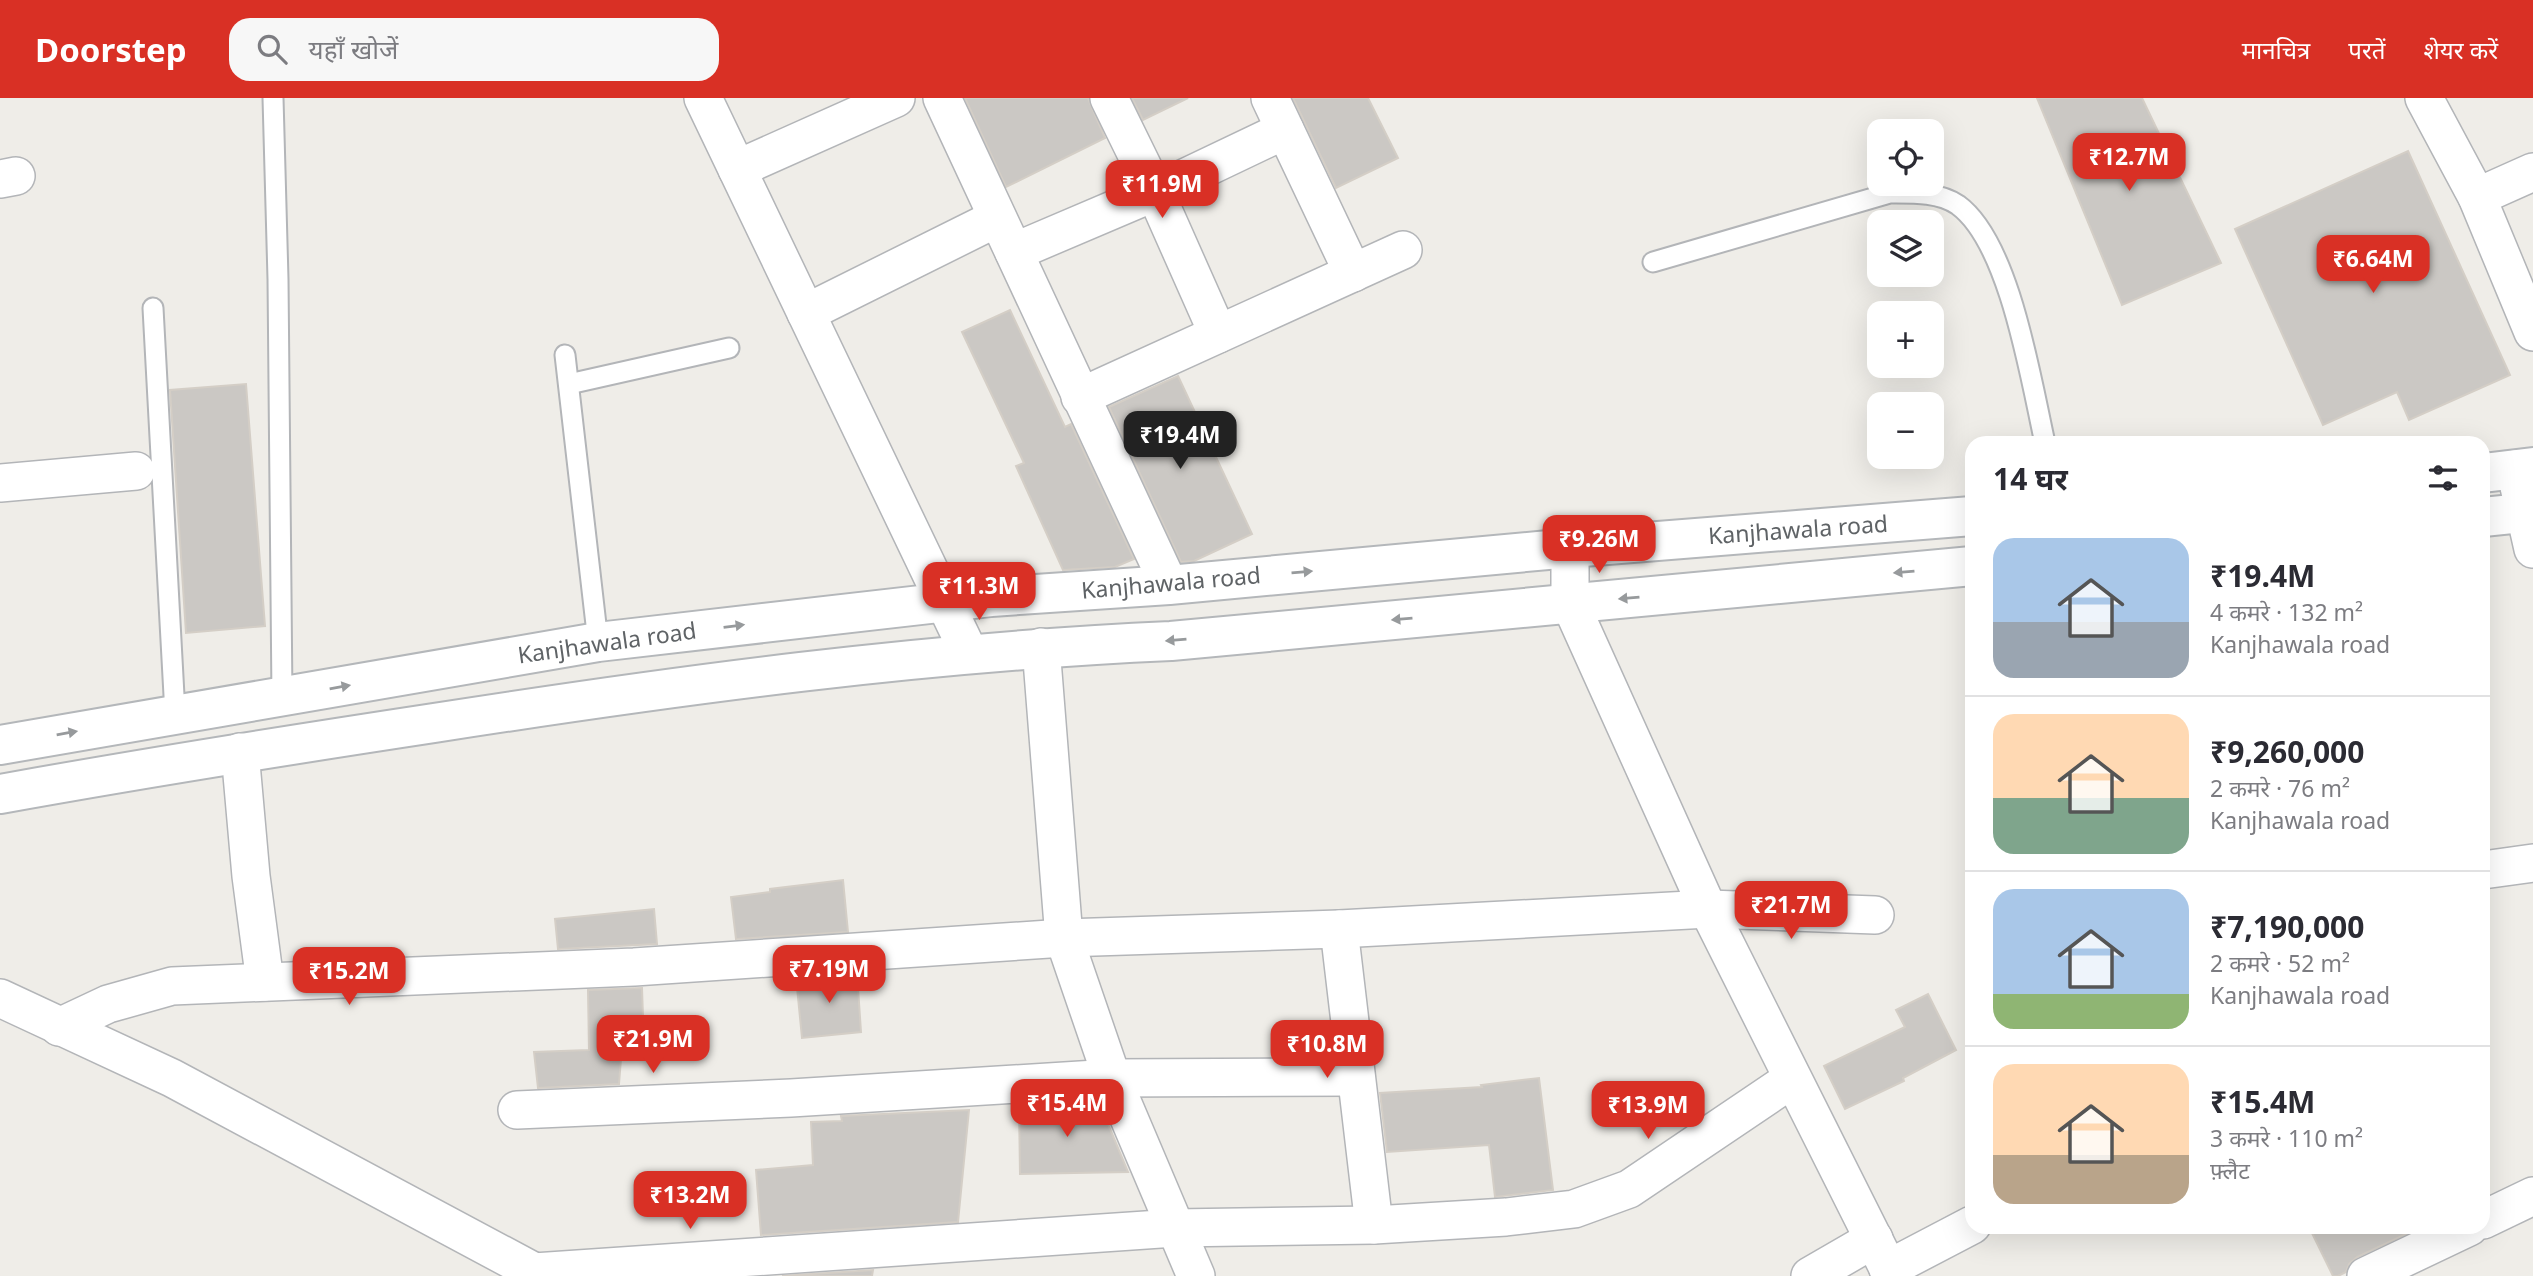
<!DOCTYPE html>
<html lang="hi">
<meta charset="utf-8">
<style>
body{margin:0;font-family:"Noto Sans","Noto Sans Devanagari",sans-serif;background:#f7f7f7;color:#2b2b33;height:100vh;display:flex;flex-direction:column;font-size:26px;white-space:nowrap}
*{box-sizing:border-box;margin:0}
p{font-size:23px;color:#7c7c81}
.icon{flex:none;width:38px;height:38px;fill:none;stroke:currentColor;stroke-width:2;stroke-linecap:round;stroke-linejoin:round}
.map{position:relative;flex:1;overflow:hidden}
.drawer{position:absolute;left:1965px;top:338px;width:525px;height:798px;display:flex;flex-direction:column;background:#fff;border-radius:21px;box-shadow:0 7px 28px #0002}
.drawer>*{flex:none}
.controls{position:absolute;left:1867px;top:21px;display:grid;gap:14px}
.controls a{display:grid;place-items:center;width:77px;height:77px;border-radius:14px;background:#fff;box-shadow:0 7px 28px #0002;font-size:35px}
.price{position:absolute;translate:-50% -60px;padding:0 16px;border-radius:14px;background:#d93025;color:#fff;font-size:23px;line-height:46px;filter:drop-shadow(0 2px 4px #0008)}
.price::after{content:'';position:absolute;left:50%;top:42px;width:21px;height:16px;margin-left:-10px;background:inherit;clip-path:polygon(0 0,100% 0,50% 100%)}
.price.on{background:#222;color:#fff}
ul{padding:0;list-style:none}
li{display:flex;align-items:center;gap:21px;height:175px;padding:0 28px}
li+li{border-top:2px solid #e1e1e2}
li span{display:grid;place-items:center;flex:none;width:196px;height:140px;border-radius:21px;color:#555}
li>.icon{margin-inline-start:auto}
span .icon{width:84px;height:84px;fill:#fffc;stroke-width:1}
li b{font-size:30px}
h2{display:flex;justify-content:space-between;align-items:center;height:84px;padding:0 28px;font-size:30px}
header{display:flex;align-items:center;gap:42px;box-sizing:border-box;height:98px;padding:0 35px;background:#d93025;color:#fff}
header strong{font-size:33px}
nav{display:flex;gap:38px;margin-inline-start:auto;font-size:24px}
.search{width:490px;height:63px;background:#f7f7f7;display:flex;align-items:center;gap:18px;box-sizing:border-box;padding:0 24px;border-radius:21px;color:#7c7c81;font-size:26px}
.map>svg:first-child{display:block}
.building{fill:#cbc8c4;stroke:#d4cec6;stroke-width:2}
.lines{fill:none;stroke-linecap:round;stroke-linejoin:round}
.lane-casing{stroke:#b3b5b8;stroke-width:23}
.street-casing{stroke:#b3b5b8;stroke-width:40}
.secondary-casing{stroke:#b4b7ba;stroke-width:42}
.lane{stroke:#fff;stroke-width:19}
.street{stroke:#fff;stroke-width:37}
.secondary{stroke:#fff;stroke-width:38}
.oneway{fill:#979a9c}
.labels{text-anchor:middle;stroke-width:6;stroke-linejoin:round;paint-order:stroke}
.street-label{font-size:23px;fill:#5f6366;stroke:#fff}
</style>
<header>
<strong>Doorstep</strong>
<div class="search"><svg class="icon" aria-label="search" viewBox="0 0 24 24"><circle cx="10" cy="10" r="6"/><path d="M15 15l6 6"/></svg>यहाँ खोजें</div>
<nav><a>मानचित्र</a><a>परतें</a><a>शेयर करें</a></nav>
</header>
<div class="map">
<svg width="2533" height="1178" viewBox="0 0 2533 1178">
<rect width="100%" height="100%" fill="#efede8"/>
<g class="building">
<path d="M965,0H1088L1105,40L1006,89Z"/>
<path d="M1132,0H1188L1143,22Z"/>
<path d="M1293,0H1368L1398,60L1336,90Z"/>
<path d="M2037,0H2142L2221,165L2122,207Z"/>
<path d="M2408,53L2510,277L2409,322L2397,294L2323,327L2235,131Z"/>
<path d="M1010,212L1065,329L1071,326L1134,461L1115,469L1063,472L1016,368L1024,365L962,234Z"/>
<path d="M1178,278L1252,436L1194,463L1181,464L1109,309Z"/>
<path d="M246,286L265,528L186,535L170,292Z"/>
<path d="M843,782L848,834L736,841L731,799L770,794V791Z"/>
<path d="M654,811L657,846L558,851L555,821Z"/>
<path d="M857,875L861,934L802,940L796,879Z"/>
<path d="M642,890L644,948H622L619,986L538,990L534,954L589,952L588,892Z"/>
<path d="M1928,896L1956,952L1903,980L1904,983L1845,1011L1824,968L1905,929L1896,912Z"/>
<path d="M1539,980L1553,1092L1495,1099L1489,1047L1387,1054L1380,995L1482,989L1481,987Z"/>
<path d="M1098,1002L1128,1074L1020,1076L1019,1007Z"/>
<path d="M969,1012L958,1124L761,1137L756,1072L813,1067L811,1024L842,1023L841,1018Z"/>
<path d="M2309,1129H2421L2357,1159L2349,1166L2346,1174L2338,1178H2333Z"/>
<path d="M873,1172L872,1178H782Z"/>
</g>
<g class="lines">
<defs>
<g id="lane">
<path d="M273,0L278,181L282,600"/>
<path d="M1653,164L1890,95C1912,95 1939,94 1958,107C2010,145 2031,283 2045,345"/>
<path d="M153,210L175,616"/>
<path d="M565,257L598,544"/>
<path d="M569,286L729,250"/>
</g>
<g id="street">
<path d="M703,0L969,555"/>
<path d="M942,0L1169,487"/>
<path d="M1109,0L1155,94L1218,236"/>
<path d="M1270,0L1353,175"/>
<path d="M2424,0L2477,99L2533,234"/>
<path d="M737,71L896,0"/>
<path d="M0,81L16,78"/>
<path d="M2477,99L2533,74"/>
<path d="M1014,154L1155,94L1285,32"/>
<path d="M806,215L997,120"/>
<path d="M1080,299L1403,152"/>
<path d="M2515,371L2533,451"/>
<path d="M0,385L136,373"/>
<path d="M1570,450V505L1708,811L1892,1178"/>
<path d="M1041,549L1064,840L1112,980L1196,1178"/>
<path d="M240,654L251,778L265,884"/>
<path d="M2483,772L2533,765"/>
<path d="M1339,831L1374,1127"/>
<path d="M0,900L172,980L542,1178"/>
<path d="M59,929L108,906L172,888L634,869L1064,840L1339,831L1708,811L1875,817"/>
<path d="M517,1012L791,1000L1112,980L1356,979"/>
<path d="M2483,1122L2533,1098"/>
<path d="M1888,1171L1972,1127"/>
<path d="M534,1174L1175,1130L1374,1127L1506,1119L1574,1111L1629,1091L1792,981"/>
<path d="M1810,1178L1874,1141"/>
<path d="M2366,1178L2469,1129"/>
</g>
<g id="secondary">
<path d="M2483,375L2533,369"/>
<path d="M2483,419L2533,414"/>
<path d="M0,647L598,544L991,499L1169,487L1570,450L1972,418"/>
<path d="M0,696C144,670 289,647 434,625C678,587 923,554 1171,543L1972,468"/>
</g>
</defs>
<use href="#lane" class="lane-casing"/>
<use href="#street" class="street-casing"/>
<use href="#secondary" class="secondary-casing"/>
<use href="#lane" class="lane"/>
<use href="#street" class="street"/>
<use href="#secondary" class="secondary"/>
</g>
<defs><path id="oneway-solid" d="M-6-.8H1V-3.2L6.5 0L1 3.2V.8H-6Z" transform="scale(1.75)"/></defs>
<g class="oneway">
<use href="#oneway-solid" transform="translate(1302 474) rotate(-5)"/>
<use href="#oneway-solid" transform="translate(1904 474) rotate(175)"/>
<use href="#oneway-solid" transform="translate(1629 500) rotate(175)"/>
<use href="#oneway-solid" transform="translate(1402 521) rotate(175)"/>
<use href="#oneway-solid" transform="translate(734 528) rotate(-7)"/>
<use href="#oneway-solid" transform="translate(1176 542) rotate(175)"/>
<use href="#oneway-solid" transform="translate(340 589) rotate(-10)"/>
<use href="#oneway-solid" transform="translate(67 635) rotate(-10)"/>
</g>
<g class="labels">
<g class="street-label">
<text transform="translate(1798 432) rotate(-4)" y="8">Kanjhawala road</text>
<text transform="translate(1171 485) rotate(-5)" y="8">Kanjhawala road</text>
<text transform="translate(607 545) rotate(-8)" y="8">Kanjhawala road</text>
</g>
</g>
</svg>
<div class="controls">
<a><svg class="icon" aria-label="locate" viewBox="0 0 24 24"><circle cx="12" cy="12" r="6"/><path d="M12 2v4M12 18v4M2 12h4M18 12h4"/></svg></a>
<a><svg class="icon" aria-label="layers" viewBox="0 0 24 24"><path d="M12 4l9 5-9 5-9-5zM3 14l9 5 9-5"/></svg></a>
<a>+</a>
<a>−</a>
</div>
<b class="price" style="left:2129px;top:95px">₹12.7M</b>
<b class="price" style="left:1162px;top:122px">₹11.9M</b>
<b class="price" style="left:2373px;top:197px">₹6.64M</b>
<b class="price on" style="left:1180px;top:373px">₹19.4M</b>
<b class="price" style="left:1599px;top:477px">₹9.26M</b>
<b class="price" style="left:979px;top:524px">₹11.3M</b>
<b class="price" style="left:1791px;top:843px">₹21.7M</b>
<b class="price" style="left:829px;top:907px">₹7.19M</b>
<b class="price" style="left:349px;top:909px">₹15.2M</b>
<b class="price" style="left:653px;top:977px">₹21.9M</b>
<b class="price" style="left:1327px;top:982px">₹10.8M</b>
<b class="price" style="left:1067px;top:1041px">₹15.4M</b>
<b class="price" style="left:1648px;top:1043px">₹13.9M</b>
<b class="price" style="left:690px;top:1133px">₹13.2M</b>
<section class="drawer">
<h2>14 घर<svg class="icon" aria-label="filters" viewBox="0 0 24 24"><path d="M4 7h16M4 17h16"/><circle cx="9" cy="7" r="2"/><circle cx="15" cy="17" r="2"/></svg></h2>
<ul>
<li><span style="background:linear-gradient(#a9c7e8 60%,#9aa5b1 0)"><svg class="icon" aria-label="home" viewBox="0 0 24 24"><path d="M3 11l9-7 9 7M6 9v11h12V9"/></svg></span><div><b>₹19.4M</b><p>4 कमरे · 132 m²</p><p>Kanjhawala road</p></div></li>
<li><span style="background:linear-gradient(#ffd9b3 60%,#7fa58c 0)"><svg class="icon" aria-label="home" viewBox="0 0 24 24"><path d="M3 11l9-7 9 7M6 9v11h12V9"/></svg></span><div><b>₹9,260,000</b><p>2 कमरे · 76 m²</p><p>Kanjhawala road</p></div></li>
<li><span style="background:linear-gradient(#a9c7e8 75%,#8fb573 0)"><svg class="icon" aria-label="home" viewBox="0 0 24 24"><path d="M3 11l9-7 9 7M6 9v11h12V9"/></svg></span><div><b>₹7,190,000</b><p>2 कमरे · 52 m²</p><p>Kanjhawala road</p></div></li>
<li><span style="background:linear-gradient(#ffd9b3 65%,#b9a48a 0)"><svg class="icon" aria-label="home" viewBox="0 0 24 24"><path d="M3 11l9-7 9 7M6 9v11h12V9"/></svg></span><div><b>₹15.4M</b><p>3 कमरे · 110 m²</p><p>फ़्लैट</p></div></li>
</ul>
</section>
</div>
